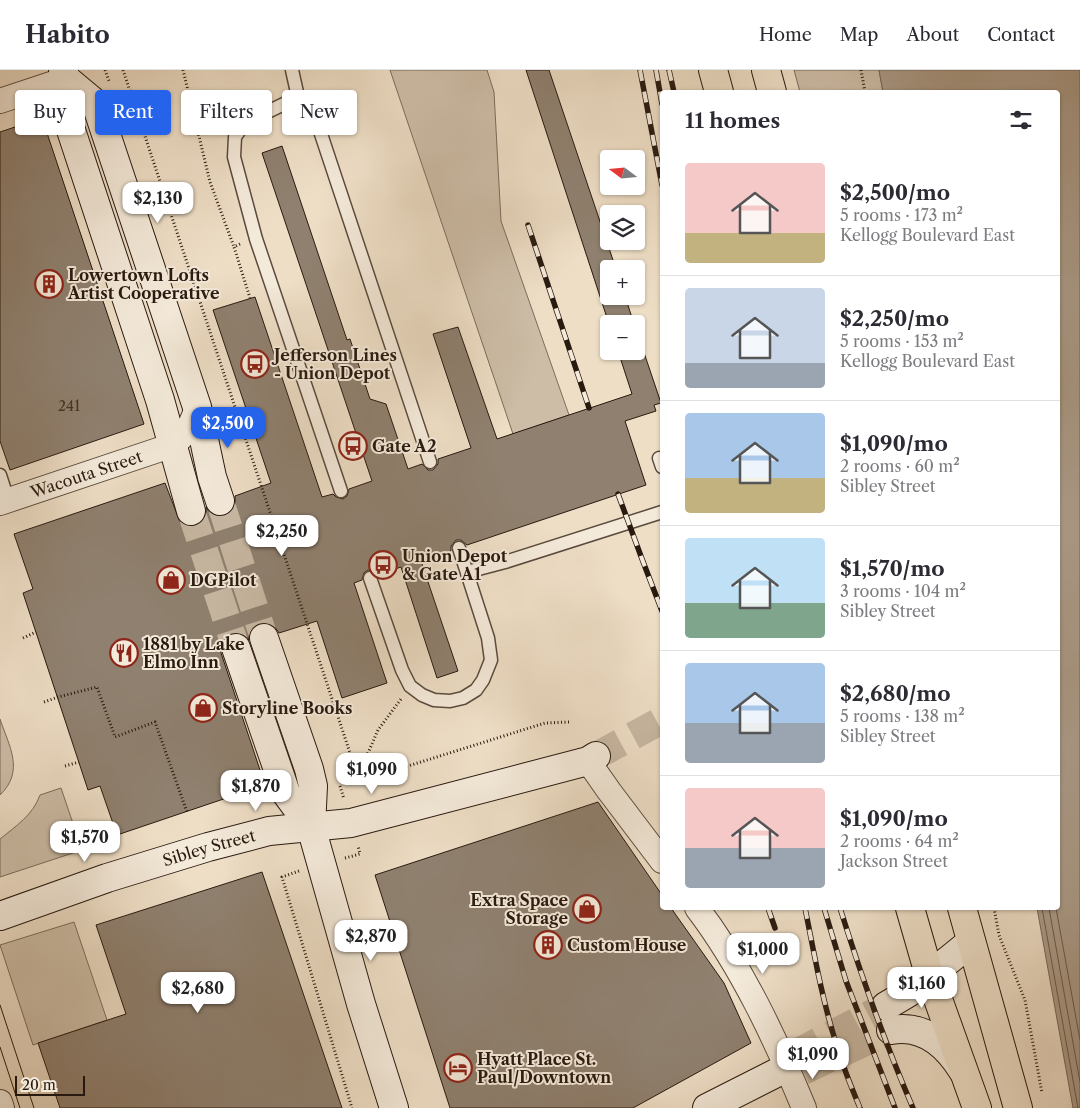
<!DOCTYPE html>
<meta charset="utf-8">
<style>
body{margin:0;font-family:"Libre Caslon Text",serif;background:#f7f7f7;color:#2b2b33;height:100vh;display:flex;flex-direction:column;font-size:19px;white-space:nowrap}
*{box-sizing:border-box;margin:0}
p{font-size:16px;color:#7c7c81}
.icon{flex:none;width:28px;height:28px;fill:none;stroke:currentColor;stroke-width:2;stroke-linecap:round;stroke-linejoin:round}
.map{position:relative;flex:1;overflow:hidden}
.details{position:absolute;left:660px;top:20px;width:400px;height:820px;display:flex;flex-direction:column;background:#fff;border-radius:5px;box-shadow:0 1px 4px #0004}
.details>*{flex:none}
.top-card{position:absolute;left:15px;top:20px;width:475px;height:45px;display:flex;gap:10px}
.needle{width:32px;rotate:286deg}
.fabs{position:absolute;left:600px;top:80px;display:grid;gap:10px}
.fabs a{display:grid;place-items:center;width:45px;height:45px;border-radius:5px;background:#fff;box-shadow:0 1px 4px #0004;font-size:25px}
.scale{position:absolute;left:15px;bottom:12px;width:70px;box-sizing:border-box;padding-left:5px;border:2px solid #291a10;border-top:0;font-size:14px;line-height:18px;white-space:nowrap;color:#291a10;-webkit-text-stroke:4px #f4eada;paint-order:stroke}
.price{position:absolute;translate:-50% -42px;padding:0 11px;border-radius:10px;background:#fff;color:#222;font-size:16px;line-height:32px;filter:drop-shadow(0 1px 2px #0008)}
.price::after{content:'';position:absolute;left:50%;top:30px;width:15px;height:11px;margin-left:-8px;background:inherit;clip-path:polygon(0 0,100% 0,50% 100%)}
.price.selected{background:#2563eb;color:#fff}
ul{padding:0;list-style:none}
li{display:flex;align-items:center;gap:15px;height:125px;padding:0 25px}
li+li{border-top:1px solid #e1e1e2}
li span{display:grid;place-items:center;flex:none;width:140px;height:100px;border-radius:5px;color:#555}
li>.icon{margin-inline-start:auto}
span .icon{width:60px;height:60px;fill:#fffc;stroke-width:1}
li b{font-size:21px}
h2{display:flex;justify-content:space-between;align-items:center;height:60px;padding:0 25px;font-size:21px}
.tag{padding:0 18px;border-radius:5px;background:#fff;box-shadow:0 1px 4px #0004;font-size:18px;line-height:45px}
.tag.selected{background:#2563eb;color:#fff}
header{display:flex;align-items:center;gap:30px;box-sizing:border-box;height:70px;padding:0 25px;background:#fff;border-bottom:1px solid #e1e1e2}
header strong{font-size:24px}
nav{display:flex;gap:28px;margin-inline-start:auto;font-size:18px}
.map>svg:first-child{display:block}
.green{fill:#cdbda7;stroke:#7b6c5c}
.water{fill:#ab9b88;stroke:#776758}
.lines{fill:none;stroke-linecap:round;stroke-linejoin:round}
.shore{stroke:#6a5a4c;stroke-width:1}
.building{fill:#8f806f;stroke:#291a10}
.secondary-tunnel{stroke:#c7b7a2;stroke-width:28;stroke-dasharray:28 14;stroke-linecap:butt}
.lane-casing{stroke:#5a4b3e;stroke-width:15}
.street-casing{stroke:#5a4b3e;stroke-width:26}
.secondary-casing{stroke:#291a10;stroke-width:30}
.highway-casing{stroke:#291a10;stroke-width:30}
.path{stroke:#291a10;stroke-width:3;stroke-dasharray:1 2.5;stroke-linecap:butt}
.lane{stroke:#f4eada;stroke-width:12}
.street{stroke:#f4eada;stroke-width:24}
.secondary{stroke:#f4eada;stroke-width:28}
.highway{stroke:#eedec6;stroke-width:28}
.tram{stroke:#291a10;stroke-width:1}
.rail-casing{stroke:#291a10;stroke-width:5.5}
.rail{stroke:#f4eada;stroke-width:4;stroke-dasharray:11;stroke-linecap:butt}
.labels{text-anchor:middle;stroke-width:4;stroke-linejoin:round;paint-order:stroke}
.number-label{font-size:14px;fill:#423428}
.poi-label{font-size:16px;font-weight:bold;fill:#291a10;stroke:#f4eada;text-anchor:start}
.street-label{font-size:16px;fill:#291a10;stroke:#f4eada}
</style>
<header>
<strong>Habito</strong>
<nav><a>Home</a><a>Map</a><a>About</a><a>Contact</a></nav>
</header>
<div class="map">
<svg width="1080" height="1038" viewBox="0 0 1080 1038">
<rect width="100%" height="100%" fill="#eedec6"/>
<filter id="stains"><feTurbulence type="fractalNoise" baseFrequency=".004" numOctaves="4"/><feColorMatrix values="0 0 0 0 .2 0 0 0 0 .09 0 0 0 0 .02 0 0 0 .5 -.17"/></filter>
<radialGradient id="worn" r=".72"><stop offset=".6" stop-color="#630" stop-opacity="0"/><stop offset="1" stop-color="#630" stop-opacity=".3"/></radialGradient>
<g class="green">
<path d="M390,0H487L494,22L501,151L569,345L513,364Z"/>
<path d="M794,0H879L883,22H800Z"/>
<path d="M0,649C9,676 25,701 0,725Z"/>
<path d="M61,718L82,780L0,807V769C16,756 33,745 40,725Z"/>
<path d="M74,852L107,950L33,975L0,875Z"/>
</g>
<path class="water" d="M879,0H1080V1038H1073L1037,838H1058V22H883Z"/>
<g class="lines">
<g class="shore">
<path d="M1042,838L1078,1038"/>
<path d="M1049,838L1080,1012"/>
<path d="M1056,838L1080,970"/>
</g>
</g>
<g class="building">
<path d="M526,0H549L616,199H609V226H625L634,254H609Z"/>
<path d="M42,48L144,354L10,400L0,371V62Z"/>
<path d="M282,76L347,270L350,269L370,329L386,334L408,399L422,394L428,400H433L438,394V389L471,378L433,264L458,257L497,369L632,324L618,281H636V259L661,333L654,335L656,341L625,351L646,415L467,475L461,470H456L451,476V481L421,491L458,601L437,608L401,497L378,505L375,502L368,500L364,503L362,510L354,513L387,613L342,628L317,551L279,563L274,556L267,553H259L252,558L249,565V570L246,566L239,563H230L225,567L221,575V583L265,715L117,765L100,716L88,720L23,523L33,519L14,464L165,413L180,452L187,456H195L202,452L206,445V437L210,443L216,446H225L231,442L235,435V426L271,413L213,240L255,227L322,427L333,424L336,427L343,429L347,426L349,419L372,411L262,83Z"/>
<path d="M598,732L662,825V838H671L724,913L751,973L633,1038H450L375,805Z"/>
<path d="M262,802L342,1038H60L38,973L126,944L96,855Z"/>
</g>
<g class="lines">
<g class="secondary-tunnel">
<path d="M220,431L264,568"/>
<path d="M191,441L236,578"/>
<path d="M596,686L662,650"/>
<path d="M794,984L886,936"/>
<path d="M803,1001L891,960"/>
</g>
<defs>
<g id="lane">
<path d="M292,0L298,27L317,52L430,392"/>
<path d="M298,27L245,53L235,67L234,87L256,169L341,421"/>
<path d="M659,388L662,397"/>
<path d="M0,405L8,430"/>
<path d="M467,502L505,492L662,442"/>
<path d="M370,508L402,600L410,616L422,625L434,630L450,631L463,628L476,620L483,610L491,590L488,568L459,478"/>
</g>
<g id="street">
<path d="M0,31L66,9"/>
<path id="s1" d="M0,433L173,375C186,365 192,353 197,337"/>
<path d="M588,691L609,721L662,791"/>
<path d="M697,838C742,897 776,970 804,1038"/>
<path d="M0,1032L2,1038"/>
</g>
<g id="secondary">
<path d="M63,0L66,9L65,42L160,330L191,441"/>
<path d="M66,9L96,34L197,337L212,407L220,431"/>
<path d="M264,568L309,699L313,716L311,757L361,934L394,1038"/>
<path d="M236,578L286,723L311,757"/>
<path id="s2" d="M0,846L107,808L208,777L269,761L351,753L588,691L596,686"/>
<path d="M886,936L908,923L971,872"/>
<path d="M891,960C924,954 947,975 963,1001"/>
<path d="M707,1038L786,998L794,984"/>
</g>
<g id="highway">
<path d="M713,0L719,22"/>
<path d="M766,0L772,22"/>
<path d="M910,838L929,904L977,1038"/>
<path d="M962,838L1018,1038"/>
</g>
</defs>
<use href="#lane" class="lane-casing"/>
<use href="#street" class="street-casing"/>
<use href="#secondary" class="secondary-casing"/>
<use href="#highway" class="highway-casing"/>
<g class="path">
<path d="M105,0L109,11"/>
<path d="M123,0L358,707"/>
<path d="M183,0L210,112L234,177"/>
<path d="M861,0L865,22"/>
<path d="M240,174L234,177L250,228"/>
<path d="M23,568L36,562"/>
<path d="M44,632L58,627L97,617L115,667L155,652L187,742"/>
<path d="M65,696L79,692"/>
<path d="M358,706L378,660L401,629"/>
<path d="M338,709L389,702L545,653L570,652"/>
<path d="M340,716L344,729"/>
<path d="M345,788L360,784L358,776"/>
<path d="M299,801L282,807L352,1038"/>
<path d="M994,838L999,865L1025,930L1042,1023"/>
</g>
<use href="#lane" class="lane"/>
<use href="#street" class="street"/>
<use href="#secondary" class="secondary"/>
<use href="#highway" class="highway"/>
<g class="tram">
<path d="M0,935L34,1038"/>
<path d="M0,977L20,1038"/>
</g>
<defs>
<g id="rail">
<path d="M640,0L662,115"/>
<path d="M656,0L662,34"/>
<path d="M669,0L674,22"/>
<path d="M528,155L589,338"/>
<path d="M618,424L642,489L662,541"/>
<path d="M768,838L775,858"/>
<path d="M805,838C814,883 822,929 836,973C842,995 851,1016 860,1038"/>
<path d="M824,838L846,911L895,1038"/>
<path d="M840,838C861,905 885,973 913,1038"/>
</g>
</defs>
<use href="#rail" class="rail-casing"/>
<use href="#rail" class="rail"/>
</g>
<defs>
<symbol id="building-ring" viewBox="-11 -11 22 22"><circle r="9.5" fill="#f4eada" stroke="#8f2418" stroke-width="1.5"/><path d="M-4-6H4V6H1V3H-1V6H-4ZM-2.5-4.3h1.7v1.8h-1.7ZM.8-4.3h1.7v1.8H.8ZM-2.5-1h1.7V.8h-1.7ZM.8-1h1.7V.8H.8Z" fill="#8f2418"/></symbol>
<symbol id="bus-ring" viewBox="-11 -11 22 22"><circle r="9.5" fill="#f4eada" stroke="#8f2418" stroke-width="1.5"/><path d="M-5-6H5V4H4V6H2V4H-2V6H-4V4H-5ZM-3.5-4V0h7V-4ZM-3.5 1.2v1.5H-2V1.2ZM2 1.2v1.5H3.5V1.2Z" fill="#8f2418"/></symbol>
<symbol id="shop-ring" viewBox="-11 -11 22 22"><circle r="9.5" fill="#f4eada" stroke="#8f2418" stroke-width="1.5"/><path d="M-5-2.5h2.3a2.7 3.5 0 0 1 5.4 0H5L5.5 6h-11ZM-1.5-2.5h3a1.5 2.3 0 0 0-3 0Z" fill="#8f2418"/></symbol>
<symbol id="restaurant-ring" viewBox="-11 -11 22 22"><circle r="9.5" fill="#f4eada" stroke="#8f2418" stroke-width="1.5"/><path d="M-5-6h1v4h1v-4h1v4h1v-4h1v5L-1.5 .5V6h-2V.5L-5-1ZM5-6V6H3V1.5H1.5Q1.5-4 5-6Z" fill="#8f2418"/></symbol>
<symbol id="hotel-ring" viewBox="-11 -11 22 22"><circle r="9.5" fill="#f4eada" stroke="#8f2418" stroke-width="1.5"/><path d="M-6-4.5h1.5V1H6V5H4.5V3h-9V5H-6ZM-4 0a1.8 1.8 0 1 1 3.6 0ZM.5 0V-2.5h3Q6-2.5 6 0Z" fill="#8f2418"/></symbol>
</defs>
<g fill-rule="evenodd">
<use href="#building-ring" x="33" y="198" width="32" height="32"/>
<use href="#bus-ring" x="239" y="278" width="32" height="32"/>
<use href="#bus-ring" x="337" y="360" width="32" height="32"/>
<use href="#bus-ring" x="367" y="479" width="32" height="32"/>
<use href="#shop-ring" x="155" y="494" width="32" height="32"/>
<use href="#restaurant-ring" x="108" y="567" width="32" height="32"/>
<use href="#shop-ring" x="187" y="622" width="32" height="32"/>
<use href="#shop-ring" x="571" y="823" width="32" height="32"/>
<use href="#building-ring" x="532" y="859" width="32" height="32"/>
<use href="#hotel-ring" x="442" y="982" width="32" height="32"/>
</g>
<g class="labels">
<g class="number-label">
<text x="69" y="341">241</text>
</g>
<g class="poi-label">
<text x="68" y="211">Lowertown Lofts<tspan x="68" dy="18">Artist Cooperative</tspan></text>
<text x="274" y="291">Jefferson Lines<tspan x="274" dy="18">- Union Depot</tspan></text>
<text x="372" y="382">Gate A2</text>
<text x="402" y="492">Union Depot<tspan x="402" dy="18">&amp; Gate A1</tspan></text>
<text x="190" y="516">DGPilot</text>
<text x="143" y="580">1881 by Lake<tspan x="143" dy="18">Elmo Inn</tspan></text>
<text x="222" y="644">Storyline Books</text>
<text x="568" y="836" text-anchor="end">Extra Space<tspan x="568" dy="18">Storage</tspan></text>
<text x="567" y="881">Custom House</text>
<text x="477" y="995">Hyatt Place St.<tspan x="477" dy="18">Paul/Downtown</tspan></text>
</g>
<g class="street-label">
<text dy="6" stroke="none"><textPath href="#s1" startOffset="91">Wacouta Street</textPath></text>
<text dy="6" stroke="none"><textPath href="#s2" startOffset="220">Sibley Street</textPath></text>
</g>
</g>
<rect width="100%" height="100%" filter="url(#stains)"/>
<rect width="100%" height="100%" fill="url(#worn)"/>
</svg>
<div class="fabs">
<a><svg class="needle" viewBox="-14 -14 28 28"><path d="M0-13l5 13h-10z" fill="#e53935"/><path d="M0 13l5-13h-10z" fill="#7c7c81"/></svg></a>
<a><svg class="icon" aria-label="layers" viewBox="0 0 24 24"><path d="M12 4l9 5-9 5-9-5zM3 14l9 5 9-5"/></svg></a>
<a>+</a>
<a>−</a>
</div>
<div class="scale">20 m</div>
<b class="price" style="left:158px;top:154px">$2,130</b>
<b class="price selected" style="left:228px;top:379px">$2,500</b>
<b class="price" style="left:282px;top:487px">$2,250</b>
<b class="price" style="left:372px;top:725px">$1,090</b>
<b class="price" style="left:256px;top:742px">$1,870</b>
<b class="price" style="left:85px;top:793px">$1,570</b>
<b class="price" style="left:371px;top:892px">$2,870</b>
<b class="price" style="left:763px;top:905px">$1,000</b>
<b class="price" style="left:922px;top:939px">$1,160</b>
<b class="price" style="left:198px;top:944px">$2,680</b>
<b class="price" style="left:813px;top:1010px">$1,090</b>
<div class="top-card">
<a class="tag">Buy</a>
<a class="tag selected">Rent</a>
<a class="tag">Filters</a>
<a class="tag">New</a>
</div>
<section class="details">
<h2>11 homes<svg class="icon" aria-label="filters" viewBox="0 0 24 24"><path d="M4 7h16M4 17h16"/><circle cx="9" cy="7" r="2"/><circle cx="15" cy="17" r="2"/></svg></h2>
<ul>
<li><span style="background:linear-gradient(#f6c9c9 70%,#c2b280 0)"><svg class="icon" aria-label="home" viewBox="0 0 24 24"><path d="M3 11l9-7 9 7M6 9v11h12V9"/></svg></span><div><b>$2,500/mo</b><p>5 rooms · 173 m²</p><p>Kellogg Boulevard East</p></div></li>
<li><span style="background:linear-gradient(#c9d6e8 75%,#9aa5b1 0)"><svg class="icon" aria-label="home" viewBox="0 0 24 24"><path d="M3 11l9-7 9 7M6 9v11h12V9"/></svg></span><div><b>$2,250/mo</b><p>5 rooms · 153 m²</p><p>Kellogg Boulevard East</p></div></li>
<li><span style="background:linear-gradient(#a9c7e8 65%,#c2b280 0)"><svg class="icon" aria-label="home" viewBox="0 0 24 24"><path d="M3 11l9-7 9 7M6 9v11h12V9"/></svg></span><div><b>$1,090/mo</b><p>2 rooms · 60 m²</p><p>Sibley Street</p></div></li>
<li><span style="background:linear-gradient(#bfe0f5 65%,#7fa58c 0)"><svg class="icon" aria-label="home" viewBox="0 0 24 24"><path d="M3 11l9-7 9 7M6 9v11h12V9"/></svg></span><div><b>$1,570/mo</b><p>3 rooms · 104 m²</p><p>Sibley Street</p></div></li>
<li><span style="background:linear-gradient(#a9c7e8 60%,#9aa5b1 0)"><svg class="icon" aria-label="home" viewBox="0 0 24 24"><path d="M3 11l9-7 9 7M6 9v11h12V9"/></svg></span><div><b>$2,680/mo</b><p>5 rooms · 138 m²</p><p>Sibley Street</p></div></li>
<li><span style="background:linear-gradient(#f6c9c9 60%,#9aa5b1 0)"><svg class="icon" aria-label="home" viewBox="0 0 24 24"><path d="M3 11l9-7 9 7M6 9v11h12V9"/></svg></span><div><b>$1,090/mo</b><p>2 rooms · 64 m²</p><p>Jackson Street</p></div></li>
</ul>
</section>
</div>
